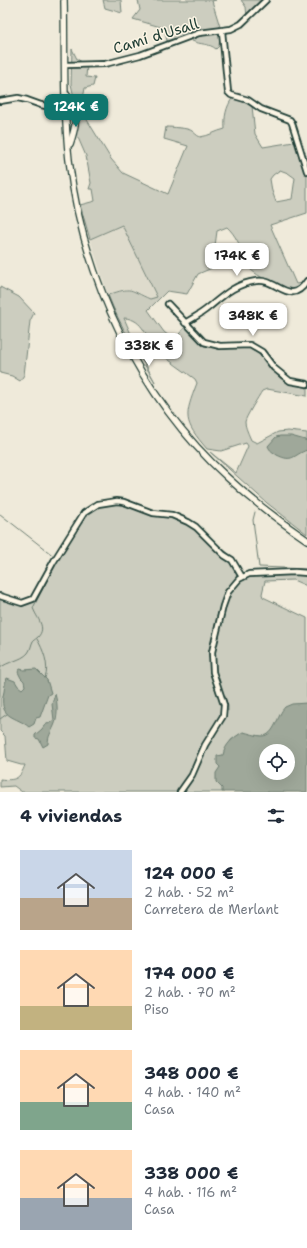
<!DOCTYPE html>
<html lang="es">
<meta charset="utf-8">
<style>
body{margin:0;font-family:"Shantell Sans",sans-serif;background:#f6f6f7;color:#1f2937;height:100vh;display:flex;flex-direction:column;font-size:15px;white-space:nowrap}
*{box-sizing:border-box;margin:0}
p{font-size:13px;color:#747a83}
.icon{flex:none;width:22px;height:22px;fill:none;stroke:currentColor;stroke-width:2;stroke-linecap:round;stroke-linejoin:round}
.map{position:relative;height:792px;overflow:hidden}
.sheet{display:flex;flex-direction:column;background:#fff;flex:1}
.sheet>*{flex:none}
.fabs{position:absolute;left:259px;top:744px;display:grid;gap:8px}
.fabs a{display:grid;place-items:center;width:36px;height:36px;border-radius:50%;background:#fff;box-shadow:0 4px 16px #0002;font-size:20px}
.price{position:absolute;translate:-50% -34px;padding:0 9px;border-radius:8px;background:#fff;color:#222;font-size:13px;line-height:26px;filter:drop-shadow(0 1px 2px #0008)}
.price::after{content:'';position:absolute;left:50%;top:24px;width:12px;height:9px;margin-left:-6px;background:inherit;clip-path:polygon(0 0,100% 0,50% 100%)}
.price.selected{background:#0f766e;color:#fff}
ul{padding:0;list-style:none}
li{display:flex;align-items:center;gap:12px;height:100px;padding:0 20px}
li span{display:grid;place-items:center;flex:none;width:112px;height:80px;border-radius:0px;color:#555}
li>.icon{margin-inline-start:auto}
span .icon{width:48px;height:48px;fill:#fffc;stroke-width:1}
li b{font-size:17px}
h2{display:flex;justify-content:space-between;align-items:center;height:48px;padding:0 20px;font-size:17px}
.map>svg:first-child{display:block}
.built{fill:#dedbcc}
.green{fill:#cccdbf;stroke:#76857a;fill-rule:evenodd}
.water{fill:#9fa89a;stroke:#6c7d71;fill-rule:evenodd}
.lines{fill:none;stroke-linecap:round;stroke-linejoin:round}
.stream{stroke:#6c7d71;stroke-width:1}
.minor-casing{stroke:#1f3d34;stroke-width:8}
.major-casing{stroke:#1f3d34;stroke-width:8}
.minor{stroke:#fcf5e5;stroke-width:4.5}
.major{stroke:#fcf5e5;stroke-width:5.5}
.labels{text-anchor:middle;stroke-width:3;stroke-linejoin:round;paint-order:stroke}
.street-label{font-size:15px;fill:#1f3d34;stroke:#fcf5e5}
</style>
<div class="map">
<svg width="307" height="792" viewBox="0 0 307 792">
<rect width="100%" height="100%" fill="#efeada"/>
<filter id="ink" filterUnits="userSpaceOnUse"><feTurbulence type="fractalNoise" baseFrequency=".025" numOctaves="2"/><feDisplacementMap in="SourceGraphic" scale="8" xChannelSelector="R" yChannelSelector="G"/><feConvolveMatrix kernelMatrix="1 2 1 2 8 2 1 2 1" color-interpolation-filters="sRGB"/></filter>
<g filter="url(#ink)">
<path class="built" d="M122,225L157,298L151,299L135,291L124,289L108,295L90,239Z"/>
<g class="green">
<path d="M103,0H121L122,13L105,8Z"/>
<path d="M138,0H216L212,1L221,30L219,46L216,49C209,43 201,45 192,41V37L189,35L167,41L164,28L133,19L140,10Z"/>
<path d="M241,0H265L247,17L246,7Z"/>
<path d="M72,49L77,59L87,65L86,77L95,78L93,86L85,88L81,110L111,159L123,173L168,194L188,146L164,139L166,127C171,127 189,128 192,131C195,133 196,135 200,137C209,136 216,131 225,129C224,117 226,107 233,97L252,106L255,134L263,147L300,141L307,168V213L270,225L296,284L305,282C302,285 300,289 296,290C287,293 255,275 249,268C247,265 246,260 244,256C241,247 235,234 227,227L217,231L212,268L198,274L187,294L167,291L148,310L164,332L174,340L185,327L204,346L224,349L248,347L256,351L280,378L289,384L307,386V396L267,389L262,391C259,396 245,418 245,422C245,427 249,435 251,440L257,443L278,432L288,431L307,433V534L267,503L210,452L236,473L248,446L246,443L221,451L207,449C183,421 184,417 197,383L195,379C183,370 169,361 158,351C145,339 145,319 124,318L137,348L155,382C138,354 120,326 108,295C133,286 129,290 150,299L157,297L122,225L90,239L80,205L95,201L93,189H89L91,183L86,156L76,133L78,116L71,84ZM280,170L288,173L295,178L292,199L276,202L272,191L270,179L273,175Z"/>
<path d="M0,287L19,297L34,313L30,321L24,375L20,381L12,376L0,373Z"/>
<path d="M122,502L176,517L204,533L230,555L228,559L233,564L237,577C233,581 229,586 226,592C218,606 208,650 210,666C211,679 220,701 228,711V706C224,693 216,681 215,668C212,652 223,604 232,591C236,584 241,580 248,577L293,574L307,575V586L293,580L265,581L262,594L263,597L307,618V707L269,737L240,734L231,740L228,746L224,792H22L14,786L0,787V779C15,781 20,779 25,765H21L7,761L5,736L0,731V598L26,603L36,599L46,576L85,514L102,505Z"/>
</g>
<g class="water">
<path d="M280,436H291L305,440L307,442V450C293,455 293,463 277,455C273,452 270,451 268,446L276,437Z"/>
<path d="M20,669L24,670L36,669L47,680L51,693L48,695L40,717L36,718L34,724L29,727C16,716 0,719 3,696C5,689 4,684 7,678L15,681L18,686L22,689L25,686L24,681L21,678L18,672Z"/>
<path d="M55,694C58,703 58,718 54,726C51,733 48,736 48,744L43,747L39,739L35,738V735L42,729L46,723L48,724L54,720L52,704Z"/>
<path d="M307,703V792H222V788L216,782V773L220,767L217,764V756L223,755C225,744 234,737 243,732C249,733 256,736 262,736C275,736 277,715 285,707L292,704ZM266,751H288V773H266Z"/>
</g>
<g class="lines">
<g class="stream">
<path d="M255,512L253,520L259,567L307,569"/>
<path d="M0,514L55,557"/>
<path d="M37,639C43,649 50,666 45,678"/>
<path d="M0,668C8,661 21,661 28,653C31,649 31,645 33,641C34,640 37,638 38,637C47,627 37,619 33,608L58,559"/>
<path d="M0,719L7,714"/>
</g>
<defs>
<g id="minor">
<path d="M222,31L228,92L231,95L248,100L261,109L290,120L292,123L307,171"/>
<path d="M66,65L105,64L140,55L199,33L231,29L241,24L266,0"/>
<path d="M0,101L18,98L27,100L41,105L66,110"/>
<path d="M168,304L204,342L220,346L250,345L262,352L274,368L290,381L307,384"/>
<path d="M185,323C193,318 201,314 208,308C224,295 235,284 256,281C276,277 290,308 307,281"/>
<path d="M0,596L22,603L33,599L54,561L84,513L98,504L117,501L124,502L153,513L172,515L188,522L196,527L224,555L232,560L242,577"/>
<path d="M180,792L192,775L205,745L223,716L224,705L213,672L212,652L223,606L228,592L239,579L249,574L295,572L307,573"/>
</g>
<g id="major">
<path d="M64,0C65,53 63,107 69,160C83,279 139,397 228,478C253,501 279,521 307,540"/>
<path d="M67,95L74,113"/>
<path d="M66,110C69,111 74,111 75,115C77,121 72,138 70,144"/>
</g>
</defs>
<use href="#minor" class="minor-casing"/>
<use href="#major" class="major-casing"/>
<use href="#minor" class="minor"/>
<use href="#major" class="major"/>
</g>
</g>
<g class="labels">
<g class="street-label">
<text transform="translate(156 36) rotate(-17)" y="5">Camí d'Usall</text>
</g>
</g>
</svg>
<div class="fabs">
<a><svg class="icon" aria-label="locate" viewBox="0 0 24 24"><circle cx="12" cy="12" r="6"/><path d="M12 2v4M12 18v4M2 12h4M18 12h4"/></svg></a>
</div>
<b class="price selected" style="left:76px;top:128px">124K €</b>
<b class="price" style="left:237px;top:277px">174K €</b>
<b class="price" style="left:253px;top:337px">348K €</b>
<b class="price" style="left:149px;top:367px">338K €</b>
</div>
<section class="sheet">
<h2>4 viviendas<svg class="icon" aria-label="filters" viewBox="0 0 24 24"><path d="M4 7h16M4 17h16"/><circle cx="9" cy="7" r="2"/><circle cx="15" cy="17" r="2"/></svg></h2>
<ul>
<li><span style="background:linear-gradient(#c9d6e8 60%,#b9a48a 0)"><svg class="icon" aria-label="home" viewBox="0 0 24 24"><path d="M3 11l9-7 9 7M6 9v11h12V9"/></svg></span><div><b>124 000 €</b><p>2 hab. · 52 m²</p><p>Carretera de Merlant</p></div></li>
<li><span style="background:linear-gradient(#ffd9b3 70%,#c2b280 0)"><svg class="icon" aria-label="home" viewBox="0 0 24 24"><path d="M3 11l9-7 9 7M6 9v11h12V9"/></svg></span><div><b>174 000 €</b><p>2 hab. · 70 m²</p><p>Piso</p></div></li>
<li><span style="background:linear-gradient(#ffd9b3 65%,#7fa58c 0)"><svg class="icon" aria-label="home" viewBox="0 0 24 24"><path d="M3 11l9-7 9 7M6 9v11h12V9"/></svg></span><div><b>348 000 €</b><p>4 hab. · 140 m²</p><p>Casa</p></div></li>
<li><span style="background:linear-gradient(#ffd9b3 60%,#9aa5b1 0)"><svg class="icon" aria-label="home" viewBox="0 0 24 24"><path d="M3 11l9-7 9 7M6 9v11h12V9"/></svg></span><div><b>338 000 €</b><p>4 hab. · 116 m²</p><p>Casa</p></div></li>
</ul>
</section>
